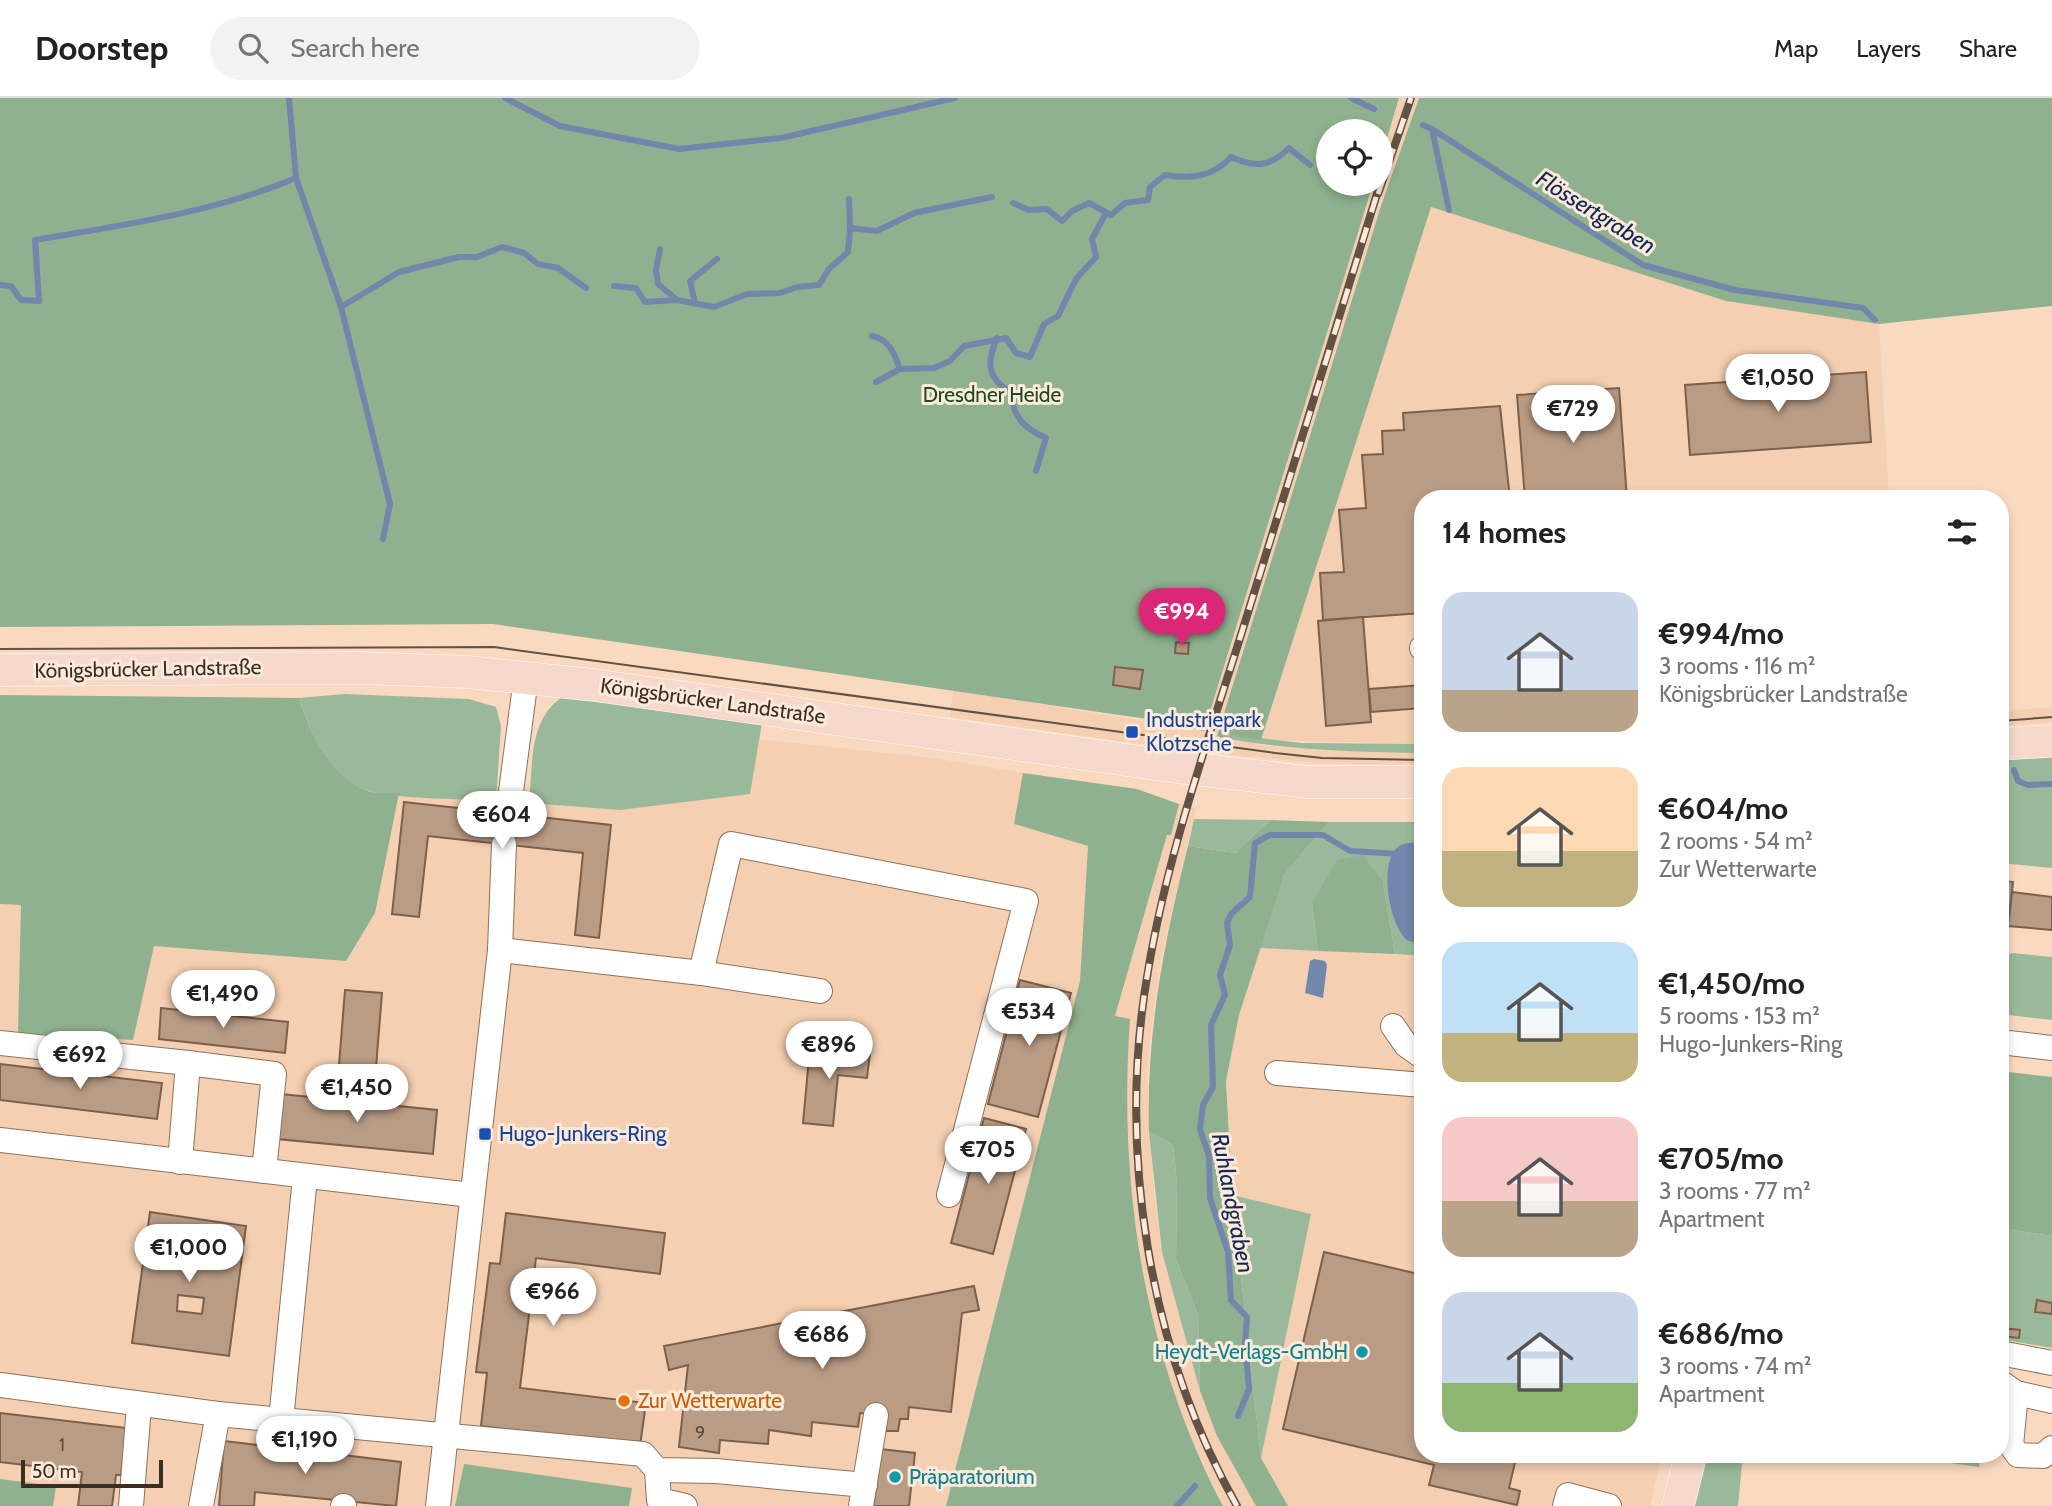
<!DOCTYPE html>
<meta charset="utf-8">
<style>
body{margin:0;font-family:Cabin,sans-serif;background:#f2f2f2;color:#222;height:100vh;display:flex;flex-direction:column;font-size:26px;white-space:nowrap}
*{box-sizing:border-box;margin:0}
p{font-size:23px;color:#767676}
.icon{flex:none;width:38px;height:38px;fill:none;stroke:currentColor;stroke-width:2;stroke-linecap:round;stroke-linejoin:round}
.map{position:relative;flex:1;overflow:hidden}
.drawer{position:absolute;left:1414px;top:392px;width:595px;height:973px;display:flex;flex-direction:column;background:#fff;border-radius:28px;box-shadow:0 4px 10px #0003}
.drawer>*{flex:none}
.controls{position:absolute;left:1316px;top:21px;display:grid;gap:14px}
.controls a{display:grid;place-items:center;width:77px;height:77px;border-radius:50%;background:#fff;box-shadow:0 4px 10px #0003;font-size:35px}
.scale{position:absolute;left:21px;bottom:18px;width:142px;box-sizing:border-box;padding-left:7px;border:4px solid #3a2e24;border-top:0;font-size:19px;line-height:24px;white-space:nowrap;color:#3a2e24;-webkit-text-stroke:5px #fdeadb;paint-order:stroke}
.price{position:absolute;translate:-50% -60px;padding:0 16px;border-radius:24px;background:#fff;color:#222;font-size:23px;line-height:46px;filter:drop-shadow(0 2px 4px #0008)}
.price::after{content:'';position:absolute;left:50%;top:42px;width:21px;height:16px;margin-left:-10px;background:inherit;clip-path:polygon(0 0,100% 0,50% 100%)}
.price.on{background:#db2777;color:#fff}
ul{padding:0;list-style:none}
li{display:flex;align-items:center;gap:21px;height:175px;padding:0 28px}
li span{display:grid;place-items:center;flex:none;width:196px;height:140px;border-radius:21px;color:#555}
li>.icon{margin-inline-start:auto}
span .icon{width:84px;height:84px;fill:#fffc;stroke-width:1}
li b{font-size:30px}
h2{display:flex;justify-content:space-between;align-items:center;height:84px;padding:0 28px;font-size:30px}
header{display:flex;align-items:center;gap:42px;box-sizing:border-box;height:98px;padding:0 35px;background:#fff;border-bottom:2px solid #e0e0e0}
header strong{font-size:33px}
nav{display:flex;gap:38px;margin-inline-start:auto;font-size:24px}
.search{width:490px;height:63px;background:#f2f2f2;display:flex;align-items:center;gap:18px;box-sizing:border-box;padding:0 24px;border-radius:38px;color:#767676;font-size:26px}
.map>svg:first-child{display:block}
.built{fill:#f4cfb1}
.green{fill:#9ab99a}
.forest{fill:#8fb18f}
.water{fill:#7386ab}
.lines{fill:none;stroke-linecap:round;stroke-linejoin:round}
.stream{stroke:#7386ab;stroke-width:6}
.building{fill:#ba9c85;stroke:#7c604b;stroke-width:2;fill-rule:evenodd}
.minor-casing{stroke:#8d715b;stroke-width:26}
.major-casing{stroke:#fff;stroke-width:33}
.minor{stroke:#fff;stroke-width:24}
.major{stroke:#f7d9cc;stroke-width:32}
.tram{stroke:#625245;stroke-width:2}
.rail-casing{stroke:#625245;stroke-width:8}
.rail{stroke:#fdeadb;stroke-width:5;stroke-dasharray:16;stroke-linecap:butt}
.transit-dot{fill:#1a4fb4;stroke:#fdeadb;stroke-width:2.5}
.culture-dot{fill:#0f9aa8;stroke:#fdeadb;stroke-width:2.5}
.food-dot{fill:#e8710a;stroke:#fdeadb;stroke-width:2.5}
.labels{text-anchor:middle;stroke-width:6;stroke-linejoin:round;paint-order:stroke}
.number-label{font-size:18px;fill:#5a4a3c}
.park-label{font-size:21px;fill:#1c4c20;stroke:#fdeadb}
.street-label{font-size:21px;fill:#3a2e24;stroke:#fdeadb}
.transit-label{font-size:21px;fill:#164399;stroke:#fdeadb;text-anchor:start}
.culture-label{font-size:21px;fill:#0d838f;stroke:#fdeadb;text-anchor:end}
.food-label{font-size:21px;fill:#c56008;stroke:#fdeadb;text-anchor:start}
.water-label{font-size:23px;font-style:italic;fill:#122857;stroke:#fdeadb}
</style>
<header>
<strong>Doorstep</strong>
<div class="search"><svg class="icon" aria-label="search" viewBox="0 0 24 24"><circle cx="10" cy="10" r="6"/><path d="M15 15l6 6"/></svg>Search here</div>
<nav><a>Map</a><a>Layers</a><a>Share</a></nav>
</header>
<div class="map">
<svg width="2052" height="1408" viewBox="0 0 2052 1408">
<rect width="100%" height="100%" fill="#f9dac1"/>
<g class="built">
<path d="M1399,0H1419L1381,108L1217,637L1261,647L1318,652L1423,655V667L1316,665L1222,656L1150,643L1149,647L950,619L953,592L1204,633L1373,86H1381V60Z"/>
<path d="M1431,109L1726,203L1879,226L1889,401H1423V646L1261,642Z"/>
<path d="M2052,609V624L2000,628V613Z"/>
<path d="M758,641L932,660L1023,675L1014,726L1088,748L1080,883L946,1408H629L631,1390L464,1367L455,1408H53L55,1388L0,1381V806L21,807L132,942L154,847L346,863L375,815L399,695L620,712L750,696Z"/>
<path d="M1179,706L1196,710L1160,864L1151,932L1147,977L1154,1095L1162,1154L1200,1293L1217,1338L1256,1408H1223L1182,1321L1164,1270L1149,1208L1130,1093L1126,974L1130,921L1115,918L1168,736H1171Z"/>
<path d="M1259,850L1423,858V1356H1662L1650,1408H1288L1261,1360L1311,1117L1232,1097L1226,983L1239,917Z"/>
</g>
<g class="green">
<path d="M344,596L469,601L496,609L501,628L496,703C457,700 410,702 372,694C332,685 310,634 299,600Z"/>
<path d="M564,598L763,619L750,696L620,712L529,705C533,667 528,620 564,598Z"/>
<path d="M1224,636L1302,645L1423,646V655C1356,654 1289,652 1223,640Z"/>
<path d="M2052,654V770L2000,765V658Z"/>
<path d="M1194,721L1270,722L1235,755L1188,748Z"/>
<path d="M1329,724H1423V744L1401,747L1408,842L1423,846V858L1395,856L1383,784L1312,805L1318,853L1259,850L1284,777Z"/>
<path d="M2013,855L2052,859V922L2000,916V858Z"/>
<path d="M1149,1034L1173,1047L1177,1085L1176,1161L1198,1217L1200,1293L1162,1154Z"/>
<path d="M1232,1097L1311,1116L1261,1360Z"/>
<path d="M2000,1130L2052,1138V1250L2000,1241Z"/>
<path d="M1691,1356H1743L1738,1408H1678Z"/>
<path d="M1884,1356H1981L1979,1369Z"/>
</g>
<g class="forest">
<path d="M0,0H1399L1381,60V33H1328V86H1373L1204,633L1147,621L493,526L0,529Z"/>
<path d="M1419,0H2052V208L1879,226L1726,203L1431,109L1261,642L1224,636L1223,640L1217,638L1381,108Z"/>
<path d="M0,597L299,600C310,635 332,683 371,694C379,696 390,695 399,695L375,815L346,863L154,848L133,942L18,935L21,807L0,806Z"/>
<path d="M1023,675L1137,691L1179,706L1171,737H1167L1115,918L1130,921C1118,1089 1144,1258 1223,1408H946L1080,883L1088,748L1014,726Z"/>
<path d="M1270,722L1329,724L1284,777L1239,917L1226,983L1232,1097L1261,1360L1288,1408H1256L1217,1338L1200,1293L1198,1217L1176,1161L1177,1085L1173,1047L1149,1034C1146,935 1164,844 1188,748L1235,755Z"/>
<path d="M1363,757L1383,784L1395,856L1318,853L1312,805L1337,762Z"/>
<path d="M2000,973L2052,979V1138L2000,1130Z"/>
<path d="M464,1366L632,1390L629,1408H455Z"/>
<path d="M0,1381L56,1388L53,1408H0Z"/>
</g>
<g class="water">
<path d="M1423,744V846C1418,845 1411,844 1407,842C1389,827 1377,759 1401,747C1407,744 1416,745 1423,744Z"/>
<path d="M1314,861L1325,863L1327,867L1323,900L1305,895L1310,863Z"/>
</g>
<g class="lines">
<g class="stream">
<path d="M289,0L296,80L341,209L390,406L383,441"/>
<path d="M505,0L560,28L679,51L781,40L955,0"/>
<path d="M1351,0L1374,11"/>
<path d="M1423,27L1432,31L1449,112"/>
<path d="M1432,31L1643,167L1735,192L1863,210L1875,222"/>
<path d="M1327,61H1328"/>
<path d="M849,101L850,130"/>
<path d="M1013,105L1029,112L1047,111L1062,123L1072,113L1089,105L1111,117L1125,105L1148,102L1150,89L1165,77C1191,81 1213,79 1231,59C1255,70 1270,69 1289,50L1310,67"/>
<path d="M660,151L656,172L658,186L677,202"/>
<path d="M0,187L11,188L21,202L39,203L35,142C124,127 212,115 296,80"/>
<path d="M614,188L636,190L645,204L677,202L714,209L747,196L780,195L797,189L819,187L829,171L848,154L850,130L877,133L914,115L992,99"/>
<path d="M695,205L690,183L717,161"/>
<path d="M341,209L399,174L459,159H477L502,149L524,155L538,166L558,170L586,190"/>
<path d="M872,238C890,242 894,255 900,271"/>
<path d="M997,240C987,264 986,280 1011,294C1013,320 1024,330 1046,340L1036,373"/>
<path d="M876,284L900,271L934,270L950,263L964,248L1006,240L1016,255L1030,259L1044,226L1058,218L1076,181L1096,159L1092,141L1106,115"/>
<path d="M2014,672L2018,683L2028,687L2052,686"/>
<path d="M1238,1318L1249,1291L1245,1245L1247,1219L1231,1202L1228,1154L1210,1100L1209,1058L1200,1031L1203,1007L1213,989L1211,927L1225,897L1220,877L1230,847L1227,825L1231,816L1250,799L1255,745L1270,737H1323L1350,753L1399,756"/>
<path d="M1177,1408L1195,1388"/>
</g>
</g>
<g class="building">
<path d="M1866,274L1871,344L1690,357L1685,287Z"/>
<path d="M1619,290L1627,401H1525L1517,297Z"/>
<path d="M1500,308L1510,401H1423V515L1323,522L1320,475L1344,474L1339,412L1366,410L1362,357L1383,356L1382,333L1404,332L1403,315Z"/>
<path d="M1363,519L1371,624L1326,628L1318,523Z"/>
<path d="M1176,544L1189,545L1188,556L1175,555Z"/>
<path d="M1115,569L1143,572L1140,591L1113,587Z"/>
<path d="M1423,587V610L1371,614L1369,591Z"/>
<path d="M404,704L611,727L599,840L575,837L583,755L428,738L419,819L392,816Z"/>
<path d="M2000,782L2013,784L2009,821H2000Z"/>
<path d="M2012,794L2052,799V832L2008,828Z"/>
<path d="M1020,882L1071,895L1038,1019L988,1006Z"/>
<path d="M345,892L382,895L373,1007L336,1004Z"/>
<path d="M161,910L288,924L285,955L159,941Z"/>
<path d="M810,949L870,955L867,980L838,977L833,1028L803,1025Z"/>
<path d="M0,966L162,985L157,1021L0,1002Z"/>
<path d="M281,996L437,1012L433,1056L277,1041Z"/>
<path d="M984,1020L1026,1031L993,1156L951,1145Z"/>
<path d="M150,1114L246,1128L229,1258L132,1245ZM178,1197L204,1200L202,1216L177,1213Z"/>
<path d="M506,1115L665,1135L660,1176L536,1160L520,1290L646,1305L640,1348L481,1328L487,1275L476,1274L490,1165L500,1166Z"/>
<path d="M1324,1154L1423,1177V1356H1517L1509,1390L1520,1393L1517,1407L1429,1387L1434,1367L1283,1331Z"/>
<path d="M974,1188L979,1212L962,1215L951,1314L909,1309L908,1321H900L898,1333H885L886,1318L860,1315L858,1329L812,1324L811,1338L769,1332L768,1346L720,1342L719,1355L679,1349L688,1267L669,1272L664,1248Z"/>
<path d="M2037,1202L2052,1205V1216L2035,1214Z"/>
<path d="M2003,1230L2020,1232L2019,1240L2002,1238Z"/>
<path d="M0,1315L127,1330L121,1377H116L112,1408H78L82,1374L0,1364Z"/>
<path d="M224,1343L401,1364L396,1408L255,1394L254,1408H219Z"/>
<path d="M880,1351L915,1355L909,1408H866V1404L874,1405Z"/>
</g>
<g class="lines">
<defs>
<g id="minor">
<path d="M1422,550H1423"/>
<path d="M508,716L526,580"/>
<path d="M500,852L701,875L731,746L1026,803L949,1097"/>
<path d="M701,875L820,893"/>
<path d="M1393,928L1406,947L1423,959"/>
<path d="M2000,944L2052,950"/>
<path d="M0,945L188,965L180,1064"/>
<path d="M188,965L274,976L264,1073"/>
<path d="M1277,975L1423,987"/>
<path d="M0,1042L471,1097"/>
<path d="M2000,1255L2052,1265"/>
<path d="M2000,1284L2016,1295L2052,1303"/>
<path d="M0,1287L218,1316L643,1356L657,1372L716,1373L865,1387"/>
<path d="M2016,1295L2011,1347L2018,1357L2043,1358L2052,1350"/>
<path d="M281,1322L305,1079"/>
<path d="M657,1372L659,1402L685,1408"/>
<path d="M131,1408L139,1308"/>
<path d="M201,1408L218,1316"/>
<path d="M343,1408H344"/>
<path d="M438,1408L500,852L504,746"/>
<path d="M861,1408L876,1317"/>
<path d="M1565,1408L1568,1397L1609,1408"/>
</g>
<g id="major">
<path d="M0,572L360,570L468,574L593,587L1177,669L1307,684H1423"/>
<path d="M2000,646L2052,643"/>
<path d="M1678,1408L1691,1356"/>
</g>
</defs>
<use href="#minor" class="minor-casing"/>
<use href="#major" class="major-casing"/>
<use href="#minor" class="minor"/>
<use href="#major" class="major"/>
<g class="tram">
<path d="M0,551L494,549L1275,655L1322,660L1423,662"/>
<path d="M2000,623L2052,619"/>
</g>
<defs>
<g id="rail">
<path d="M1378,96L1411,0"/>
<path d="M1237,1408C1148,1250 1117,1051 1148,873C1168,753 1210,637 1246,521C1291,376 1336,231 1380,86"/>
</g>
</defs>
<use href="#rail" class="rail-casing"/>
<use href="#rail" class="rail"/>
</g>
<g class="transit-dot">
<rect x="1125" y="627" width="14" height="14" rx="3.5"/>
<rect x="478" y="1029" width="14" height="14" rx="3.5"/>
</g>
<g class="culture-dot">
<circle cx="1362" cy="1254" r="7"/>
<circle cx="895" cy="1379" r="7"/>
</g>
<circle class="food-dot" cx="624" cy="1303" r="7"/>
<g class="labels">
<g class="number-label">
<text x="700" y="1341">9</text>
<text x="62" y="1353">1</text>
</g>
<g class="park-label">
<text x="992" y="304">Dresdner Heide</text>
</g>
<g class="street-label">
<text transform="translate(148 571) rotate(-1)" y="7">Königsbrücker Landstraße</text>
<text transform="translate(713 603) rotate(8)" y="7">Königsbrücker Landstraße</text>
</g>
<g class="transit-label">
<text x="1146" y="629">Industriepark<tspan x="1146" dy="24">Klotzsche</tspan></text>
<text x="499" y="1043">Hugo-Junkers-Ring</text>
</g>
<g class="culture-label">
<text x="1348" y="1261">Heydt-Verlags-GmbH</text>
<text x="909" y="1386" text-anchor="start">Präparatorium</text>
</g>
<g class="food-label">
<text x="638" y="1310">Zur Wetterwarte</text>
</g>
<g class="water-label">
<text transform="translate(1596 114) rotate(32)" y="8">Flössertgraben</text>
<text transform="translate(1233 1105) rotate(79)" y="8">Ruhlandgraben</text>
</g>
</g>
</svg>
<div class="controls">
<a><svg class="icon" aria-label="locate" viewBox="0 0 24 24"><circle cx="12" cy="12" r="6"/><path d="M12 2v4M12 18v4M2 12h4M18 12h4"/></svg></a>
</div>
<div class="scale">50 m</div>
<b class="price" style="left:1778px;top:316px">€1,050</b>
<b class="price" style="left:1573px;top:347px">€729</b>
<b class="price on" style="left:1182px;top:550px">€994</b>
<b class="price" style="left:502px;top:753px">€604</b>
<b class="price" style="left:223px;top:932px">€1,490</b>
<b class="price" style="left:1029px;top:950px">€534</b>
<b class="price" style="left:829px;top:983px">€896</b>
<b class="price" style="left:80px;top:993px">€692</b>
<b class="price" style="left:357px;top:1026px">€1,450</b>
<b class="price" style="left:988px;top:1088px">€705</b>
<b class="price" style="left:189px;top:1186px">€1,000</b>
<b class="price" style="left:553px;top:1230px">€966</b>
<b class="price" style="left:822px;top:1273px">€686</b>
<b class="price" style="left:305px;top:1378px">€1,190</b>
<section class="drawer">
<h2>14 homes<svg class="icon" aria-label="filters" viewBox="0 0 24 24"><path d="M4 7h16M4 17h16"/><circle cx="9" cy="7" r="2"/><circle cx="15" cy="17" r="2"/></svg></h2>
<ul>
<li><span style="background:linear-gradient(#c9d6e8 70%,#b9a48a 0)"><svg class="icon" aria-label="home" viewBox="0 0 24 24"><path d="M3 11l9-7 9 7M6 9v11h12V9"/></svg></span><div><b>€994/mo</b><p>3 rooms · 116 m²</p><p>Königsbrücker Landstraße</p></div></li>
<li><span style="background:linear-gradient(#ffd9b3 60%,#c2b280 0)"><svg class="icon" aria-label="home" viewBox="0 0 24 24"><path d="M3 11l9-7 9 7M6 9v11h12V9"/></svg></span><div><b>€604/mo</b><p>2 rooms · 54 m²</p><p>Zur Wetterwarte</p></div></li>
<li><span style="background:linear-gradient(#bfe0f5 65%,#c2b280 0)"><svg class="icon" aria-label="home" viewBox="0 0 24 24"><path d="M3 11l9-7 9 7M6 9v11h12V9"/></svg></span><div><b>€1,450/mo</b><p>5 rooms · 153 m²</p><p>Hugo-Junkers-Ring</p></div></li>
<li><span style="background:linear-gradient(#f6c9c9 60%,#b9a48a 0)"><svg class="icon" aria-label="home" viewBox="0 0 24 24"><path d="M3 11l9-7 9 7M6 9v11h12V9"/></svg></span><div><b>€705/mo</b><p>3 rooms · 77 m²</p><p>Apartment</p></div></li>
<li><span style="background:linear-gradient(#c9d6e8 65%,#8fb573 0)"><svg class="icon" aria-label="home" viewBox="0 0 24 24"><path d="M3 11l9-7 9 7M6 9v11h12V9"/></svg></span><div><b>€686/mo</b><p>3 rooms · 74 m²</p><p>Apartment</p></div></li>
</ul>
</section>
</div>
